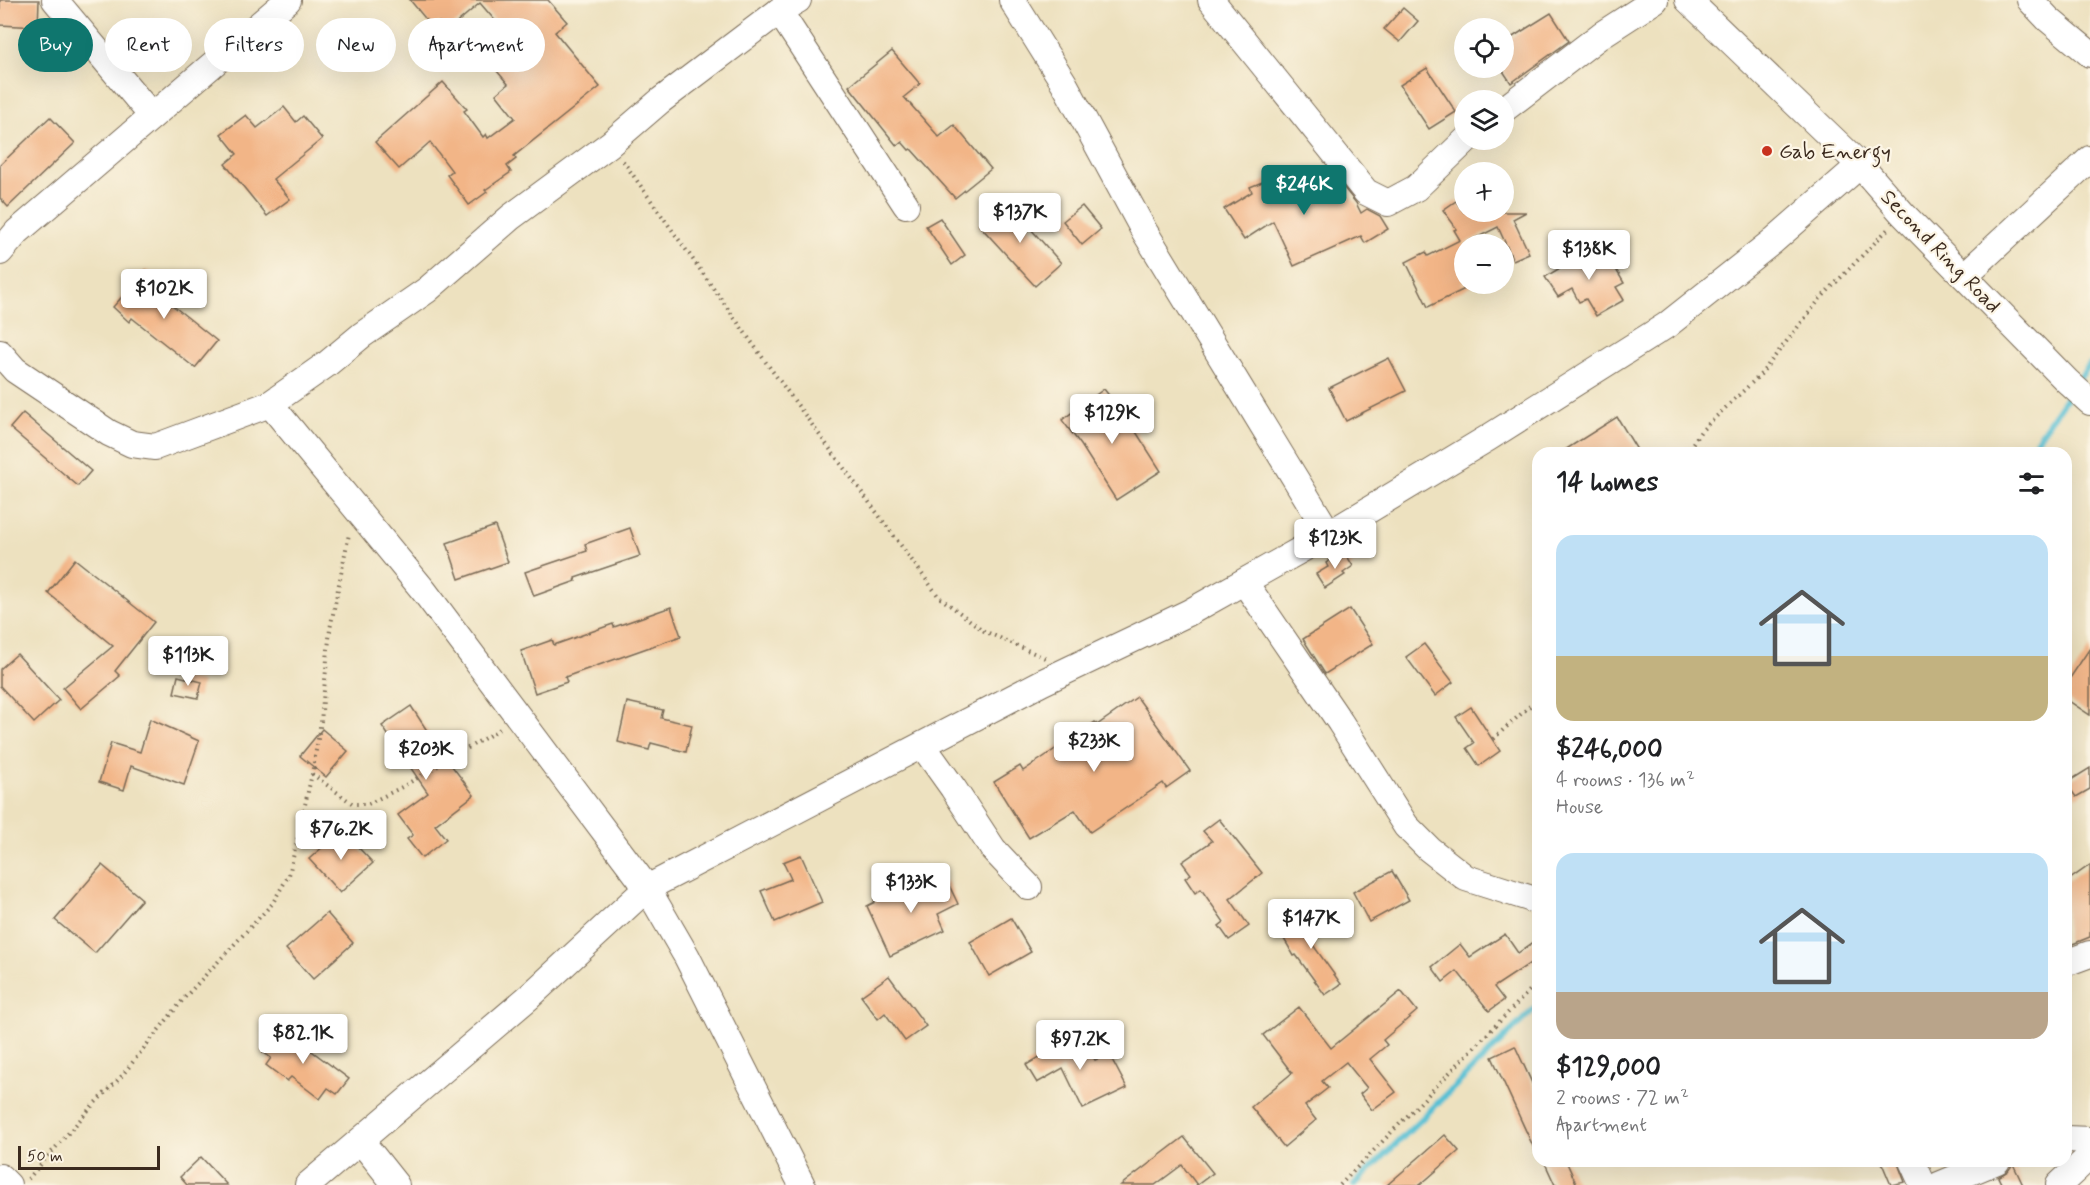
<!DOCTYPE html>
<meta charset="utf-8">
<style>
body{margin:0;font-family:Mynerve,sans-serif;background:#f2f2f2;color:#202124;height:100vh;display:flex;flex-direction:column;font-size:22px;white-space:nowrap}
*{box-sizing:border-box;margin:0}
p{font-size:20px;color:#757577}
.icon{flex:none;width:33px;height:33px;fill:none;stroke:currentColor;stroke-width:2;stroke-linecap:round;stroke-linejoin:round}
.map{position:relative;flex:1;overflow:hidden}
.details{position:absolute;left:1532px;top:447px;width:540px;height:720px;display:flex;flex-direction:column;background:#fff;border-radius:18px;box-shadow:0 6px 24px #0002}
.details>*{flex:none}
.banner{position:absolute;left:18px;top:18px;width:570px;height:54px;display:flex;gap:12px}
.controls{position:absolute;left:1454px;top:18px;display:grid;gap:12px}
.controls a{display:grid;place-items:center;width:60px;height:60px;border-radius:50%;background:#fff;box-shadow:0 6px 24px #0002;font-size:30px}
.scale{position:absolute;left:18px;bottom:15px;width:142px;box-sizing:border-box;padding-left:6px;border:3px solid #3b2a1e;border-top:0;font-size:16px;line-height:21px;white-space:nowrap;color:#3b2a1e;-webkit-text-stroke:4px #fcf5e5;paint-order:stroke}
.price{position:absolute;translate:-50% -51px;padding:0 14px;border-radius:6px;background:#fff;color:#222;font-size:20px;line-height:39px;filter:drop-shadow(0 2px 3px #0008)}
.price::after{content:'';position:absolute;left:50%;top:36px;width:18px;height:14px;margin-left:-9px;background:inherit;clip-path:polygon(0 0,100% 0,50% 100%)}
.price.active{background:#0f766e;color:#fff}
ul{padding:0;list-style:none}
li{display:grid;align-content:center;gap:12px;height:318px;padding:0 24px}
li span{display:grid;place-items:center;height:186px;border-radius:18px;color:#555}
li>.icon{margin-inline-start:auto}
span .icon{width:108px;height:108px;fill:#fffc;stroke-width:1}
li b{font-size:26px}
h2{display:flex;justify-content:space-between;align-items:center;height:72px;padding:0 24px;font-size:26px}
.chip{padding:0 21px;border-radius:27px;background:#fff;box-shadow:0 6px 24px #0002;font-size:21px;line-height:54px}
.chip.active{background:#0f766e;color:#fff}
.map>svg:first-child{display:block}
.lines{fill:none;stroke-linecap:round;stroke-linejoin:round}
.stream{stroke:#57c0d4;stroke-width:6}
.building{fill:#f2b587}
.minor-casing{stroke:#796a56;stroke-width:28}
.path{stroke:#796a56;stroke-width:4;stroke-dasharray:1.5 4.5;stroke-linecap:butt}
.minor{stroke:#fff;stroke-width:26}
.poi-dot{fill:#c8321e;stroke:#fcf5e5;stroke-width:2}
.labels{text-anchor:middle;stroke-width:4.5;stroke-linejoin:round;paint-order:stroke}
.poi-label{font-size:21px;fill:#3b2a1e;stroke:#fcf5e5;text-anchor:start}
.street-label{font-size:21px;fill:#3b2a1e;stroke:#fcf5e5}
</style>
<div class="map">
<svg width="2090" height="1185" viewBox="0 0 2090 1185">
<rect width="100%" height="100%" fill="#fcf5e5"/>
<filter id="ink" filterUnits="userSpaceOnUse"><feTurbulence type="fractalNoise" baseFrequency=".0167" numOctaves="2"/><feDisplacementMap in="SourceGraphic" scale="12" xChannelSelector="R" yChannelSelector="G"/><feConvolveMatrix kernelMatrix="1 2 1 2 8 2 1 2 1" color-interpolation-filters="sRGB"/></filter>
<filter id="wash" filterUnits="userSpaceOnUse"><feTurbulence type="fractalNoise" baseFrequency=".008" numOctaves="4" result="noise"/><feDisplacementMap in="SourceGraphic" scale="24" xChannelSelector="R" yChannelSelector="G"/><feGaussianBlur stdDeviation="1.35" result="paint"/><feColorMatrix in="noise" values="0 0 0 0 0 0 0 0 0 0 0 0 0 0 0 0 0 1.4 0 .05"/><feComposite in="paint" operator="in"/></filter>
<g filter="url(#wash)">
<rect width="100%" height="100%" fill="#ede1bf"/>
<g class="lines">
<g class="stream">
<path d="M2076,383L2090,364"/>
<path d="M2028,453L2070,392"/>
<path d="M1354,1185L1538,1005"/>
</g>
</g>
<g id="blocks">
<g class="building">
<path d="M0,0H39L38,27L0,25Z"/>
<path d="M410,0H548L567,22L555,32L600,87L514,156L516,159L507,166L511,172L485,190L487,192L469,205L447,175L452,171L430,142L399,169L375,142L443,82L467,109L464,111L483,137L486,134L488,138L515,118L496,94L508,84L480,51L504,31L480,3L447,31L439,22L433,28Z"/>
<path d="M1403,8L1418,21L1400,42L1384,29Z"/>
<path d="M1551,13L1569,41L1511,83L1503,71V43Z"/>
<path d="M892,51L920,84L904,97L939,137L954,125L991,169L955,198L911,149L909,150L902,142L897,146L849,86Z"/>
<path d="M1427,68L1456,112L1429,129L1400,85Z"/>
<path d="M284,107L296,122L303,116L322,139L273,179L290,199L267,216L225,164L237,154L221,134L246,115L257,128Z"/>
<path d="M50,117L75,143L8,207L0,198V165Z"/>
<path d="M1297,168L1307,193L1336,178L1356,203L1361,213L1367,209L1380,216L1388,229L1365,243L1361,236L1294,266L1273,221L1244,240L1224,209L1252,192L1250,187Z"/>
<path d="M1006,201L1061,263L1035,286L979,225Z"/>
<path d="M1456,201L1464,212H1526L1513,219L1529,253L1513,260L1498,227L1464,244V282L1460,284H1475L1428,307L1406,262L1426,252L1428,256L1460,240L1454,230L1457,229L1443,210Z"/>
<path d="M1082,206L1101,229L1082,245L1063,221Z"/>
<path d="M940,218L965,255L952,265L926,226Z"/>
<path d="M1593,248L1598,255L1605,251L1624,283L1616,287L1624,300L1596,316L1586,299L1579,302L1572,289L1558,297L1545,277Z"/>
<path d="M146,270L163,285L156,292L217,341L195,368L132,318L129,322L113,307Z"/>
<path d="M1389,358L1406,391L1346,421L1329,388Z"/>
<path d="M1104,389L1131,424L1161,471L1116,500L1081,445L1062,420Z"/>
<path d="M23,413L91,471L78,486L10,428Z"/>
<path d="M1617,417L1639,453H1560Z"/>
<path d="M495,526L508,562L459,579L447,543Z"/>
<path d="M630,528L640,556L575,578L576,581L534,596L525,572L587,551L585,544Z"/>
<path d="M1344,551L1353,566L1343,573L1345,575L1325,588L1316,574L1328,567L1326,563Z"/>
<path d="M75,559L154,622L115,671L120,676L81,709L63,688L113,646L48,593Z"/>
<path d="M671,607L681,636L565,677L567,682L535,693L521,651L552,640L554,645L613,624L614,627Z"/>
<path d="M1350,609L1373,644L1325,674L1303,639Z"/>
<path d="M1424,644L1453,682L1435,696L1406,657Z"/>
<path d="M2090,648V715L2066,699V684Z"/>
<path d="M17,654L59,700L34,723L0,686V669Z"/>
<path d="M178,676L202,682L198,698L174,693Z"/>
<path d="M1137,697L1190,771L1166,788L1163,783L1090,832L1075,810L1029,838L994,782L1020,766L1023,771L1095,722L1097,725Z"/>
<path d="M627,702L663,710L661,718L692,725L686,752L651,743L649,750L618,742Z"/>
<path d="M411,706L439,749L474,795L435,825L446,839L422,858L407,839L413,835L398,815L428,793L382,726Z"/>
<path d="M1471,707L1500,751L1479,766L1467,748L1474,743L1456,717Z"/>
<path d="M150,719L199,741L184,785L131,766L124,790L99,782L111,743L140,752Z"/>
<path d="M322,729L348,751L326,777L300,756Z"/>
<path d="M2090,768V789L2076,797L2066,783Z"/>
<path d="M1219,819L1262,873L1230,899L1249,926L1229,940L1219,926L1224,922L1201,889L1195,893L1185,878L1191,874L1182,862L1212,841L1203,831Z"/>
<path d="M342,830L373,863L340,893L309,859Z"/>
<path d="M801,855L822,902L775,922L761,891L791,879L783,862Z"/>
<path d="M102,865L142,899L95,953L55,920Z"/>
<path d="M2090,865V937L2070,945L2066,938V882Z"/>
<path d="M1392,871L1409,900L1369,922L1353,892Z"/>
<path d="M930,880L934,888L947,881L958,904L938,914L945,930L890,956L867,906L875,902L874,899L913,881L916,887Z"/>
<path d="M1320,909L1330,925L1308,938L1341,984L1325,995L1296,955L1294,956L1280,932Z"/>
<path d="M327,913L353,943L313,979L286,949Z"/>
<path d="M1011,918L1031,952L989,976L970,942Z"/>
<path d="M1505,934L1518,953L1538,939V958L1494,987L1504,1000L1489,1011L1457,971L1443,982L1432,967L1460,944L1470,957Z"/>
<path d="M889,976L926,1026L905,1041L885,1013L878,1019L861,996Z"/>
<path d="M1401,991L1417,1011L1383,1040L1387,1045L1370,1059L1396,1092L1372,1110L1360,1094L1367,1088L1346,1062L1322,1081L1328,1088L1305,1106L1316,1120L1284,1147L1251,1107L1292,1073L1263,1035L1299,1007L1331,1048Z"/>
<path d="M281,1028L349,1079L337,1094L328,1088L320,1099L291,1077L287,1081L266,1065L271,1058L263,1052Z"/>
<path d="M1079,1034L1095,1060L1109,1054L1127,1088L1083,1109L1063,1068L1037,1083L1026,1065Z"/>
<path d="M1515,1046L1538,1096V1157L1492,1057Z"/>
<path d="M1445,1135L1459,1151L1420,1185H1387Z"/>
<path d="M1184,1137L1213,1173L1197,1185L1182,1165L1155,1185H1121Z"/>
<path d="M201,1157L227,1185H187L180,1177Z"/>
<path d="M1544,1161H1566L1577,1185H1555Z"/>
<path d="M1881,1161H1897L1905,1182L1891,1185Z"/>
<path d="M2013,1164L2023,1185H2002L1998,1177L2008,1171Z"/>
</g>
</g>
</g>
<g filter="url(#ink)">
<use href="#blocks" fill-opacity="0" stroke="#796a56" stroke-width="1.5"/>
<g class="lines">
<defs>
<g id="minor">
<path d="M55,0L152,116"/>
<path d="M1012,0L1064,83L1143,229L1329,534"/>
<path d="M1211,0L1366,192L1388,203L1416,188L1466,140"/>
<path d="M1688,0L1860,165L1903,214L2067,381L2090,402"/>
<path d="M2030,0L2048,19L2090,54"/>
<path d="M779,11L906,205"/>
<path d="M1503,110L1601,35L1655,0"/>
<path d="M0,252L17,232L288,0"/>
<path d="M1964,276L2090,159"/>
<path d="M0,353L15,370L109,433L132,444L155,447L270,404L424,591L647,888L687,957L802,1185"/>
<path d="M270,404L327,364L362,335L427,290L511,217L610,144L660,101L779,11L798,0"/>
<path d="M1245,583L1340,722L1406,826L1429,849L1466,878L1538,901"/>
<path d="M923,746L953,788L993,849L1029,887"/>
<path d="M2066,960L2071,961L2090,954"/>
<path d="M2066,1139L2090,1140"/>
<path d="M361,1141L396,1185"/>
<path d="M1912,1161L1923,1185"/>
<path d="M0,1177L8,1185"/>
<path d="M308,1185L529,997L647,888L1043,682L1188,613L1329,534L1488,438L1667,325L1773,241L1860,165"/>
<path d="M1939,1185L1997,1161"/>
<path d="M2059,1185L2090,1156"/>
</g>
</defs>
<use href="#minor" class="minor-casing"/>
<g class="path">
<path d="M623,161L765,361L939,597L984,631L1045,658"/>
<path d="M1686,453L1701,431L1760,375L1820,299L1888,229"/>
<path d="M1493,739L1538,699"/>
<path d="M312,774L353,804H368L402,787L500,729"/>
<path d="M28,1179L93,1105L120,1078L186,996L272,904L289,875L312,774L321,721L330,629L349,534"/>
<path d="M1340,1185L1538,982"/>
</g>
<use href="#minor" class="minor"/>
</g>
</g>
<circle class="poi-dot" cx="1767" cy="151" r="6"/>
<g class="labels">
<g class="poi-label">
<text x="1779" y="158">Gab Energy</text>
</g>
<g class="street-label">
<text transform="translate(1941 251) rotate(46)" y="7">Second Ring Road</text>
</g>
</g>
</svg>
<div class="controls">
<a><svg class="icon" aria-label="locate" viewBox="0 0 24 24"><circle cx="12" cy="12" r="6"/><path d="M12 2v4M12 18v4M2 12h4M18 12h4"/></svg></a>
<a><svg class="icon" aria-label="layers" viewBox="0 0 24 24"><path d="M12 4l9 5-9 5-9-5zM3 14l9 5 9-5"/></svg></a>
<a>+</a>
<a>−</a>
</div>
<div class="scale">50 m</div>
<b class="price active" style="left:1304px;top:216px">$246K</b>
<b class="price" style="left:1020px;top:244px">$137K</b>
<b class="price" style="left:1589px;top:281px">$138K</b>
<b class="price" style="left:164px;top:320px">$102K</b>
<b class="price" style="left:1112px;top:445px">$129K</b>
<b class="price" style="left:1335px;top:570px">$123K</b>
<b class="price" style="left:188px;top:687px">$113K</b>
<b class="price" style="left:1094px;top:773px">$233K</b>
<b class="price" style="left:426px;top:781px">$203K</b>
<b class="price" style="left:341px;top:861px">$76.2K</b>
<b class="price" style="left:911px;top:914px">$133K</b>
<b class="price" style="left:1311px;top:950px">$147K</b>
<b class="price" style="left:303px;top:1065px">$82.1K</b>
<b class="price" style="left:1080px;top:1071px">$97.2K</b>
<div class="banner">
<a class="chip active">Buy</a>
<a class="chip">Rent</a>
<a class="chip">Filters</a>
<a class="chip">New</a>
<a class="chip">Apartment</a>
</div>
<section class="details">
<h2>14 homes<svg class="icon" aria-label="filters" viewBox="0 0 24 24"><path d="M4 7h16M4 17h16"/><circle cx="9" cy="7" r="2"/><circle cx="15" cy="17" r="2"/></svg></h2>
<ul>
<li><span style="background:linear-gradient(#bfe0f5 65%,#c2b280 0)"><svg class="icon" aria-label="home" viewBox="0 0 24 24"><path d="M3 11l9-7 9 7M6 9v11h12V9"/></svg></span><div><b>$246,000</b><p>4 rooms · 136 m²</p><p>House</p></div></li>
<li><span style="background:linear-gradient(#bfe0f5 75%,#b9a48a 0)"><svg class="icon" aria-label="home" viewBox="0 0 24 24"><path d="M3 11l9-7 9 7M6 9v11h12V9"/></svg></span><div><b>$129,000</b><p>2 rooms · 72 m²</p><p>Apartment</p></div></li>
</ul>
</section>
</div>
